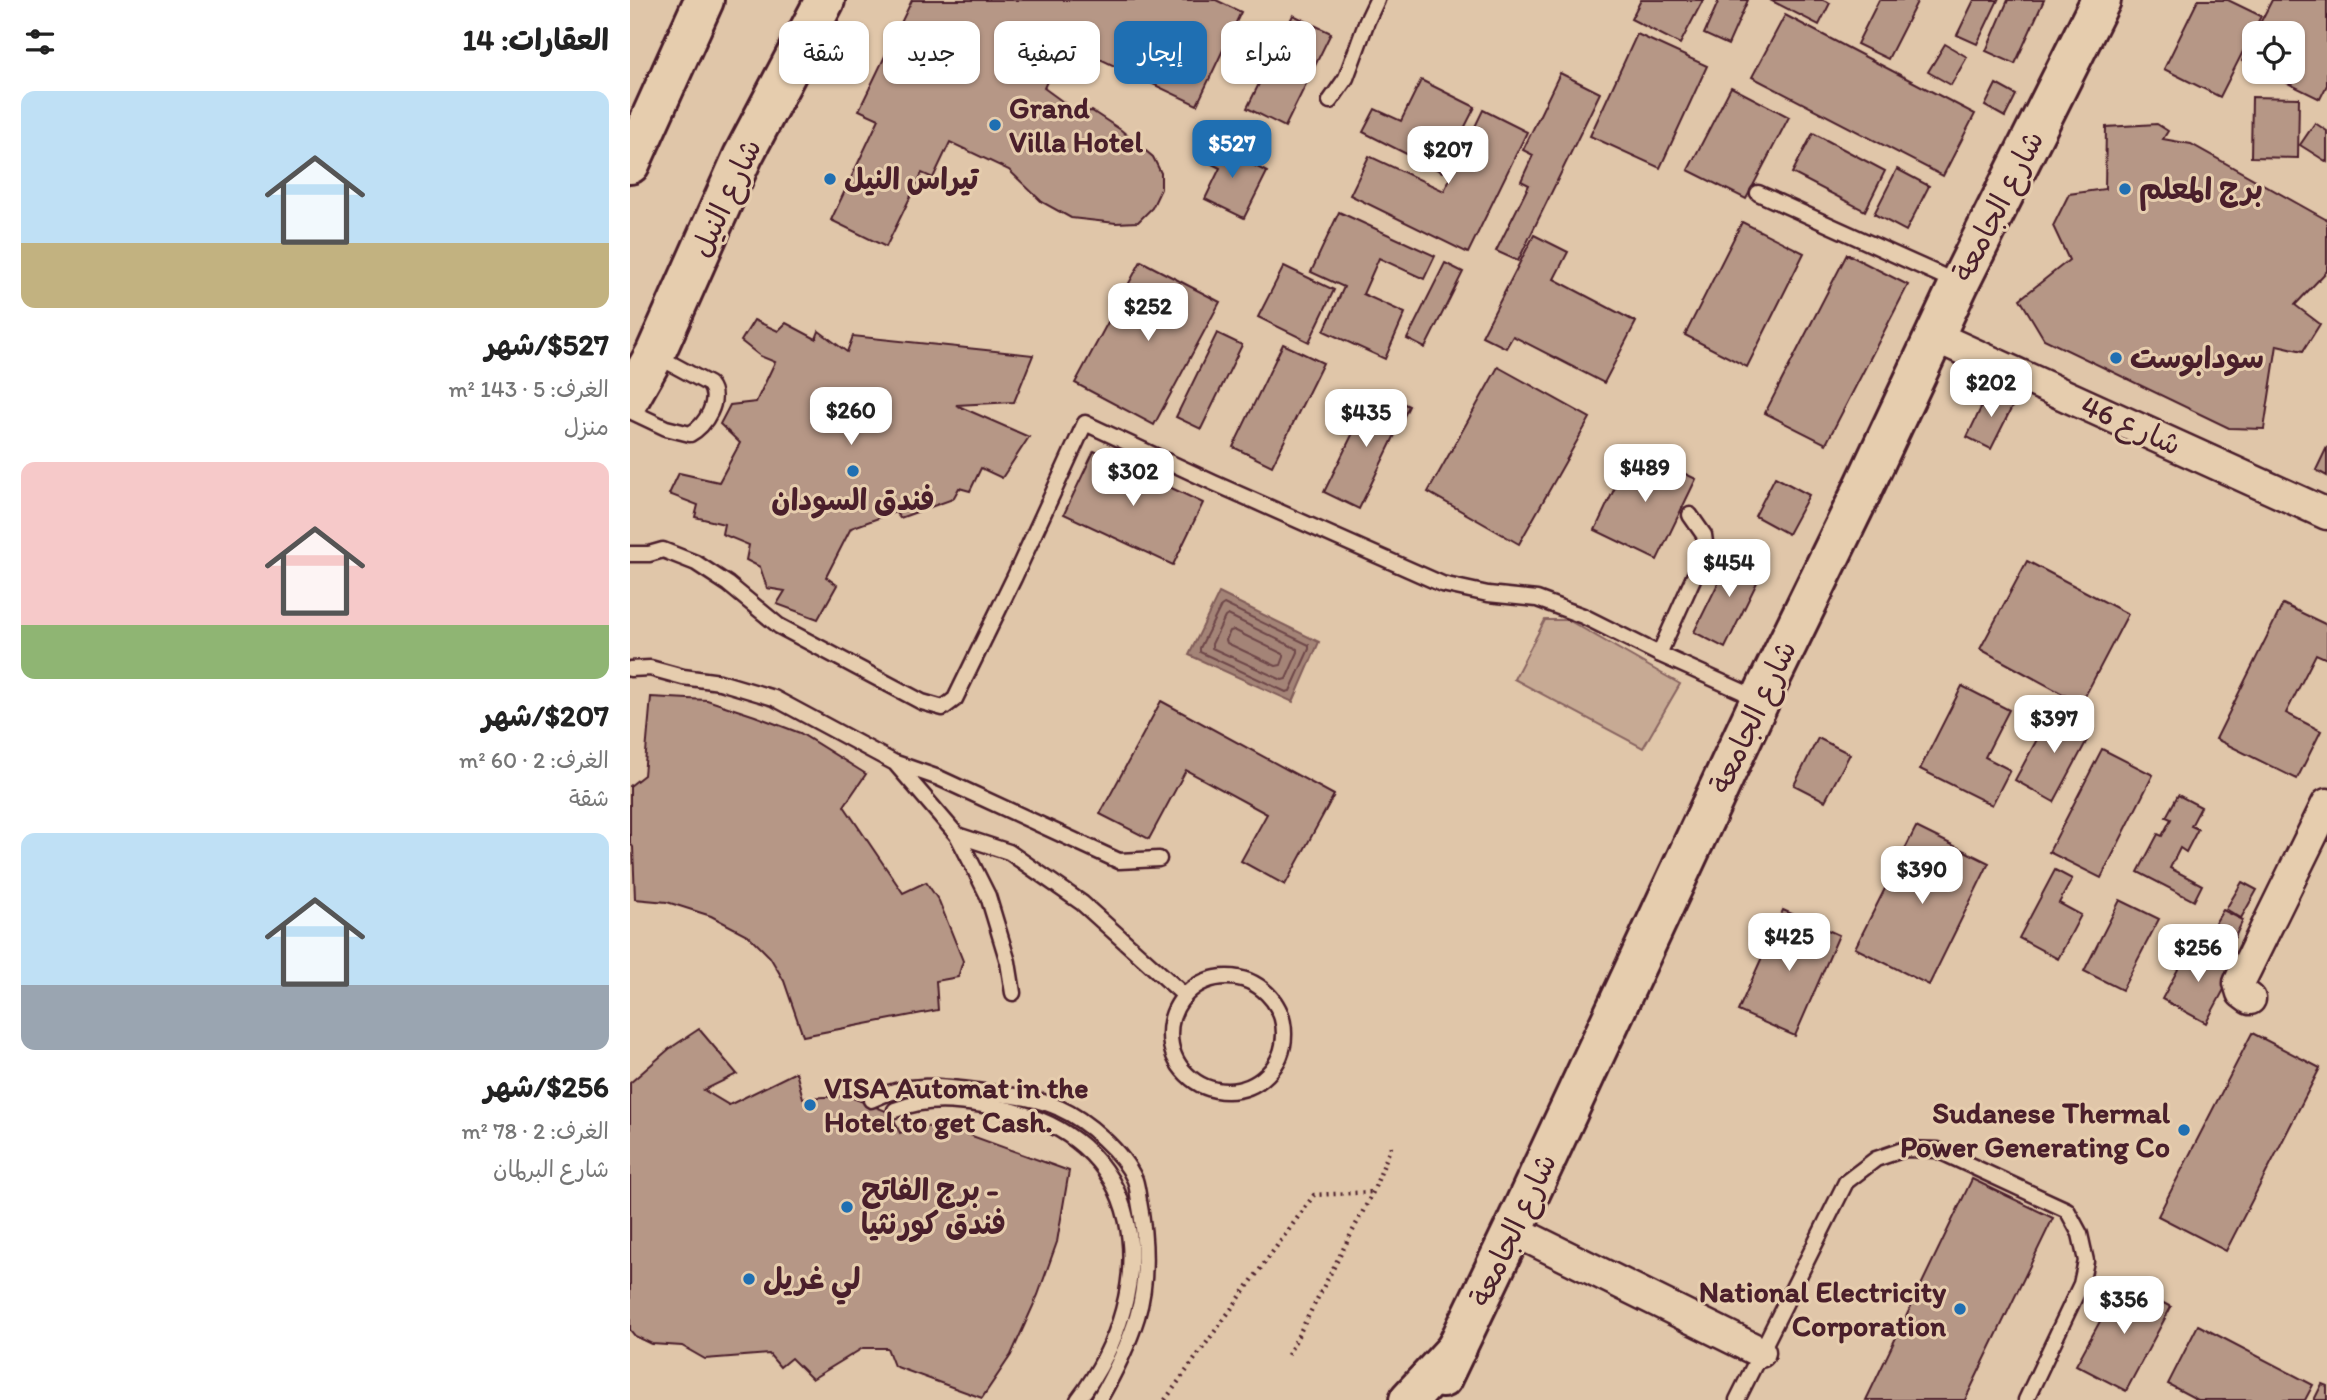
<!DOCTYPE html>
<html lang="ar">
<meta charset="utf-8">
<style>
body{margin:0;font-family:Itim,"Playpen Sans Arabic",sans-serif;background:#f2f2f2;color:#222;direction:rtl;height:100vh;display:flex;flex-direction:column;font-size:26px;white-space:nowrap}
*{box-sizing:border-box;margin:0}
p{font-size:23px;color:#767676}
.icon{flex:none;width:38px;height:38px;fill:none;stroke:currentColor;stroke-width:2;stroke-linecap:round;stroke-linejoin:round}
.map{position:relative;flex:1;overflow:hidden;direction:ltr}
.side{display:flex;flex-direction:column;background:#fff;width:630px}
.side>*{flex:none}
.top-card{position:absolute;left:21px;top:21px;width:665px;height:63px;direction:rtl;display:flex;gap:14px}
.controls{position:absolute;left:1612px;top:21px;display:grid;gap:14px}
.controls a{display:grid;place-items:center;width:63px;height:63px;border-radius:14px;background:#fff;box-shadow:0 2px 5px #0004;font-size:35px}
.price{position:absolute;translate:-50% -60px;padding:0 16px;border-radius:14px;background:#fff;color:#222;font-size:23px;line-height:46px;filter:drop-shadow(0 2px 4px #0008)}
.price::after{content:'';position:absolute;left:50%;top:42px;width:21px;height:16px;margin-left:-10px;background:inherit;clip-path:polygon(0 0,100% 0,50% 100%)}
.price.current{background:#1f6fb2;color:#fff}
ul{padding:0;list-style:none}
li{display:grid;align-content:center;gap:14px;height:371px;padding:0 21px}
li span{display:grid;place-items:center;height:217px;border-radius:14px;color:#555}
li>.icon{margin-inline-start:auto}
span .icon{width:126px;height:126px;fill:#fffc;stroke-width:1}
li b{font-size:30px}
h2{display:flex;justify-content:space-between;align-items:center;height:84px;padding:0 21px;font-size:30px}
.pill{padding:0 24px;border-radius:14px;background:#fff;box-shadow:0 2px 5px #0004;font-size:24px;line-height:63px}
.pill.current{background:#1f6fb2;color:#fff}
main{display:flex;flex:1;min-height:0}
.map>svg:first-child{display:block}
.green{fill:#c7aa94;stroke:#886460;stroke-width:2}
.water{fill:#a48477;stroke:#805c59;stroke-width:2}
.lines{fill:none;stroke-linecap:round;stroke-linejoin:round}
.shore{stroke:#6e4749;stroke-width:2}
.building{fill:#b69786;stroke:#4a1f2b;stroke-width:2}
.lane-casing{stroke:#4a1f2b;stroke-width:19}
.street-casing{stroke:#4a1f2b;stroke-width:35}
.secondary-casing{stroke:#4a1f2b;stroke-width:44}
.primary-casing{stroke:#4a1f2b;stroke-width:44}
.path{stroke:#4a1f2b;stroke-width:4.5;stroke-dasharray:2 5;stroke-linecap:butt}
.lane{stroke:#e6cdae;stroke-width:14}
.street{stroke:#e6cdae;stroke-width:30}
.secondary{stroke:#e6cdae;stroke-width:38}
.primary{stroke:#e6cdae;stroke-width:38}
.poi-dot{fill:#1f6fb2;stroke:#e6cdae;stroke-width:2.5}
.labels{text-anchor:middle;stroke-width:6;stroke-linejoin:round;paint-order:stroke}
.poi-label{font-size:30px;font-weight:bold;fill:#4a1f2b;stroke:#e6cdae;text-anchor:start}
.street-label{font-size:30px;fill:#4a1f2b;stroke:#e6cdae}
</style>
<main>
<div class="map">
<svg width="1697" height="1400" viewBox="0 0 1697 1400">
<rect width="100%" height="100%" fill="#e0c6a9"/>
<filter id="ink" filterUnits="userSpaceOnUse"><feTurbulence type="fractalNoise" baseFrequency=".0143" numOctaves="2"/><feDisplacementMap in="SourceGraphic" scale="14" xChannelSelector="R" yChannelSelector="G"/><feConvolveMatrix kernelMatrix="1 2 1 2 8 2 1 2 1" color-interpolation-filters="sRGB"/></filter>
<g filter="url(#ink)">
<path class="green" d="M915,620H938L1050,684L1013,748L884,679Z"/>
<path class="water" d="M589,593L689,642L663,702L559,655Z"/>
<g class="lines">
<g class="shore">
<path d="M594,604L679,645V649L660,691L656,692L570,652V648L591,606Z"/>
<path d="M598,615L667,649L668,652L656,679L652,680L582,648V644L595,617Z"/>
<path d="M604,630L653,654L654,657L651,665L646,666L597,643L596,640L600,631Z"/>
</g>
</g>
<g class="building">
<path d="M282,0H586L611,12L567,105L413,32L403,54L425,64L414,88L447,112L462,111L491,130L523,157L531,173V189L522,208L508,222L486,223L441,218L412,202L379,170L320,142L303,178L292,173L256,247L201,220L249,119L229,110Z"/>
<path d="M1011,0H1073L1050,44L1001,19Z"/>
<path d="M1089,0H1118L1098,45L1074,34Z"/>
<path d="M1140,0H1193L1200,3L1189,25Z"/>
<path d="M1249,0H1288L1258,59L1227,44Z"/>
<path d="M1344,0H1368L1347,44L1327,35Z"/>
<path d="M1378,0H1414L1385,64L1356,51Z"/>
<path d="M1568,0H1598L1631,16L1590,97L1534,69Z"/>
<path d="M1642,0H1697V85L1690,99L1635,72H1662V33H1625Z"/>
<path d="M663,15L701,33L655,127L617,108Z"/>
<path d="M1155,15L1345,114L1313,176L1122,77Z"/>
<path d="M1007,34L1077,66L1030,168L960,136Z"/>
<path d="M1624,35V67L1612,61Z"/>
<path d="M1315,44L1337,57L1321,85L1298,72Z"/>
<path d="M930,73L970,93L888,261L866,251L899,185L891,181L903,155L893,150Z"/>
<path d="M791,80L845,107L812,172L733,132L745,109L771,121Z"/>
<path d="M1366,84L1386,95L1375,117L1355,106Z"/>
<path d="M1101,87L1159,117L1116,199L1058,170Z"/>
<path d="M1622,97L1669,98L1668,158L1621,157Z"/>
<path d="M853,110L897,132L838,253L720,195L739,156L814,191Z"/>
<path d="M1685,123L1697,131V162L1670,145Z"/>
<path d="M1527,124L1538,131L1533,139L1561,144L1697,220V271L1665,305L1690,324L1673,351L1647,345L1634,429L1599,428L1414,339L1390,299L1439,260L1423,226L1439,194L1475,189L1476,127Z"/>
<path d="M1183,133L1255,171L1235,211L1162,173Z"/>
<path d="M574,140L637,172L614,218L575,199L590,168L566,156Z"/>
<path d="M1267,169L1299,186L1276,231L1244,214Z"/>
<path d="M709,212L805,256L794,279L749,258L733,294L775,313L755,359L694,331L714,287L681,272Z"/>
<path d="M1112,222L1174,253L1117,367L1055,335Z"/>
<path d="M904,235L938,252L924,279L1006,322L974,383L883,336L876,348L852,336Z"/>
<path d="M1217,254L1278,285L1196,444L1135,413Z"/>
<path d="M511,261L590,302L524,425L445,383Z"/>
<path d="M815,263L833,272L795,348L777,339Z"/>
<path d="M654,266L704,290L679,342L628,317Z"/>
<path d="M124,320L148,331L156,323L186,339L189,331L217,352L223,336L403,355L384,402L326,405L399,437L372,478L351,468L340,491L329,488L323,499L270,518L265,512L221,528L196,577L207,585L188,619L147,604L155,591L137,588L130,567L116,560L119,545L92,534L94,524L65,517L68,505L39,494L49,473L89,482L110,443L90,424L100,405L126,402L145,362L130,356L111,341Z"/>
<path d="M587,333L612,345L571,429L546,417Z"/>
<path d="M653,344L693,363L642,466L603,447Z"/>
<path d="M868,367L960,418L889,544L798,492Z"/>
<path d="M1360,389L1385,401L1361,449L1337,437Z"/>
<path d="M744,390L779,406L729,509L694,492Z"/>
<path d="M1697,447V476L1686,470Z"/>
<path d="M1003,449L1066,479L1027,560L965,530Z"/>
<path d="M464,451L573,503L543,565L434,514Z"/>
<path d="M1145,477L1179,495L1158,534L1125,516Z"/>
<path d="M1104,551L1135,566L1095,648L1064,632Z"/>
<path d="M1397,561L1498,614L1451,704L1350,649Z"/>
<path d="M1653,604L1697,625V659L1686,654L1656,713L1691,731L1667,779L1586,739Z"/>
<path d="M1332,686L1379,710L1355,757L1380,770L1362,805L1290,769Z"/>
<path d="M21,697L77,700L125,716L170,733L236,774L214,806L273,893L296,882L309,901L333,961L328,977L306,981L308,1010L173,1036L154,981L140,957L119,936L81,916L37,902L5,899L3,847L0,843V786L14,775Z"/>
<path d="M531,701L704,795L655,885L611,861L637,814L556,770L519,839L470,814Z"/>
<path d="M1424,708L1463,729L1424,802L1385,780Z"/>
<path d="M1188,738L1220,754L1195,801L1164,785Z"/>
<path d="M1472,749L1523,775L1471,878L1419,852Z"/>
<path d="M1548,795L1571,807L1561,826L1568,829L1556,852L1550,848L1540,868L1572,885L1564,901L1508,872L1528,834L1532,836L1541,819L1536,817Z"/>
<path d="M1286,827L1359,863L1299,985L1225,948Z"/>
<path d="M1425,870L1442,879L1429,903L1451,915L1428,959L1389,938Z"/>
<path d="M1612,882L1627,890L1611,918L1596,909Z"/>
<path d="M1490,900L1529,919L1492,990L1454,971Z"/>
<path d="M1153,910L1209,935L1165,1036L1108,1011Z"/>
<path d="M1593,910L1613,920L1605,937L1584,925Z"/>
<path d="M1561,945L1605,969L1576,1023L1532,999Z"/>
<path d="M69,1029L107,1074L74,1090L99,1105L166,1072L173,1098L218,1096L261,1113L270,1133L285,1126L320,1128L439,1171L427,1242L408,1295L381,1355L352,1398L264,1366L257,1348H233L182,1379L161,1358L150,1367L139,1354L75,1359L52,1346L22,1344L5,1336L0,1330V1083L39,1049Z"/>
<path d="M1622,1033L1690,1068L1596,1251L1528,1216Z"/>
<path d="M1342,1179L1423,1218L1335,1400H1236Z"/>
<path d="M1492,1281L1541,1307L1496,1391L1446,1365Z"/>
<path d="M1568,1325L1683,1385L1675,1400H1568L1538,1384Z"/>
<path d="M1692,1384L1697,1386V1400H1684Z"/>
</g>
<g class="lines">
<defs>
<g id="lane">
<path d="M700,101L716,78L737,21L747,0"/>
<path d="M1128,193L1328,283"/>
<path d="M0,411L36,428L60,434C75,426 92,400 79,384L27,356"/>
<path d="M0,554H19L33,550L66,563L98,584L149,626L292,702L313,708L325,699L384,578L455,423L584,483L812,584L858,594L907,599L953,616L1029,654L1129,699"/>
<path d="M1029,654L1076,550L1074,535L1060,515"/>
<path d="M0,669L20,668L53,677L90,682L144,698L265,763L327,835L342,864L358,896L378,962L383,993"/>
<path d="M266,763L309,778L489,861L529,859"/>
<path d="M327,835L379,852L452,903L554,995"/>
<circle cx="597" cy="1034" r="57"/>
<path d="M241,1100C282,1080 317,1087 361,1093C383,1096 408,1098 429,1108C456,1120 493,1152 505,1180C507,1186 508,1194 509,1201C516,1237 518,1282 507,1317C498,1346 484,1374 469,1400"/>
<path d="M265,1110C297,1097 327,1101 359,1106C521,1131 534,1287 448,1400"/>
<path d="M1107,1400L1216,1182L1246,1159L1275,1149L1307,1150L1437,1210L1450,1234L1456,1261L1451,1284L1396,1400"/>
</g>
<g id="street">
<path d="M1304,336L1697,514"/>
<path d="M1620,999L1612,993L1609,983L1697,804"/>
<path d="M883,1230L1130,1352"/>
</g>
<path id="secondary" d="M812,1378L883,1230L1130,700L1231,493L1329,284L1471,0"/>
<g id="primary">
<path d="M0,164L74,0"/>
<path d="M0,398L25,354L113,156L195,0"/>
<path d="M779,1400L827,1348"/>
</g>
</defs>
<use href="#lane" class="lane-casing"/>
<use href="#street" class="street-casing"/>
<use href="#secondary" class="secondary-casing"/>
<use href="#primary" class="primary-casing"/>
<g class="path">
<path d="M658,1355L743,1192L762,1144"/>
<path d="M535,1400L684,1195L743,1192"/>
</g>
<use href="#lane" class="lane"/>
<use href="#street" class="street"/>
<use href="#secondary" class="secondary"/>
<use href="#primary" class="primary"/>
</g>
</g>
<g class="poi-dot">
<circle cx="365" cy="125" r="7"/>
<circle cx="200" cy="179" r="7"/>
<circle cx="1495" cy="189" r="7"/>
<circle cx="1486" cy="358" r="7"/>
<circle cx="223" cy="471" r="7"/>
<circle cx="180" cy="1105" r="7"/>
<circle cx="1554" cy="1130" r="7"/>
<circle cx="217" cy="1207" r="7"/>
<circle cx="119" cy="1279" r="7"/>
<circle cx="1330" cy="1309" r="7"/>
</g>
<g class="labels">
<g class="poi-label">
<text x="379" y="118">Grand<tspan x="379" dy="34">Villa Hotel</tspan></text>
<text x="214" y="189">تيراس النيل</text>
<text x="1509" y="199">برج المعلم</text>
<text x="1500" y="368">سودابوست</text>
<text x="223" y="510" text-anchor="middle">فندق السودان</text>
<text x="194" y="1098">VISA Automat in the<tspan x="194" dy="34">Hotel to get Cash.</tspan></text>
<text x="1540" y="1123" text-anchor="end">Sudanese Thermal<tspan x="1540" dy="34">Power Generating Co</tspan></text>
<text x="231" y="1200">برج الفاتح -<tspan x="231" dy="34">فندق كورنثيا</tspan></text>
<text x="133" y="1289">لي غريل</text>
<text x="1316" y="1302" text-anchor="end">National Electricity<tspan x="1316" dy="34">Corporation</tspan></text>
</g>
<g class="street-label">
<text transform="translate(96 198) rotate(-65)" y="10">شارع النيل</text>
<text transform="translate(1368 206) rotate(-63)" y="10">شارع الجامعة</text>
<text transform="translate(1501 425) rotate(24)" y="10">شارع 46</text>
<text transform="translate(1123 717) rotate(-65)" y="10">شارع الجامعة</text>
<text transform="translate(883 1230) rotate(-65)" y="10">شارع الجامعة</text>
</g>
</g>
</svg>
<div class="controls">
<a><svg class="icon" aria-label="locate" viewBox="0 0 24 24"><circle cx="12" cy="12" r="6"/><path d="M12 2v4M12 18v4M2 12h4M18 12h4"/></svg></a>
</div>
<b class="price current" style="left:602px;top:180px">$527</b>
<b class="price" style="left:818px;top:186px">$207</b>
<b class="price" style="left:518px;top:343px">$252</b>
<b class="price" style="left:1361px;top:419px">$202</b>
<b class="price" style="left:221px;top:447px">$260</b>
<b class="price" style="left:736px;top:449px">$435</b>
<b class="price" style="left:1015px;top:504px">$489</b>
<b class="price" style="left:503px;top:508px">$302</b>
<b class="price" style="left:1099px;top:599px">$454</b>
<b class="price" style="left:1424px;top:755px">$397</b>
<b class="price" style="left:1292px;top:906px">$390</b>
<b class="price" style="left:1159px;top:973px">$425</b>
<b class="price" style="left:1568px;top:984px">$256</b>
<b class="price" style="left:1494px;top:1336px">$356</b>
<div class="top-card">
<a class="pill">شراء</a>
<a class="pill current">إيجار</a>
<a class="pill">تصفية</a>
<a class="pill">جديد</a>
<a class="pill">شقة</a>
</div>
</div>
<section class="side">
<h2>العقارات: 14<svg class="icon" aria-label="filters" viewBox="0 0 24 24"><path d="M4 7h16M4 17h16"/><circle cx="9" cy="7" r="2"/><circle cx="15" cy="17" r="2"/></svg></h2>
<ul>
<li><span style="background:linear-gradient(#bfe0f5 70%,#c2b280 0)"><svg class="icon" aria-label="home" viewBox="0 0 24 24"><path d="M3 11l9-7 9 7M6 9v11h12V9"/></svg></span><div><b>$527/شهر</b><p>الغرف: 5 · 143 m²</p><p>منزل</p></div></li>
<li><span style="background:linear-gradient(#f6c9c9 75%,#8fb573 0)"><svg class="icon" aria-label="home" viewBox="0 0 24 24"><path d="M3 11l9-7 9 7M6 9v11h12V9"/></svg></span><div><b>$207/شهر</b><p>الغرف: 2 · 60 m²</p><p>شقة</p></div></li>
<li><span style="background:linear-gradient(#bfe0f5 70%,#9aa5b1 0)"><svg class="icon" aria-label="home" viewBox="0 0 24 24"><path d="M3 11l9-7 9 7M6 9v11h12V9"/></svg></span><div><b>$256/شهر</b><p>الغرف: 2 · 78 m²</p><p>شارع البرلمان</p></div></li>
</ul>
</section>
</main>
